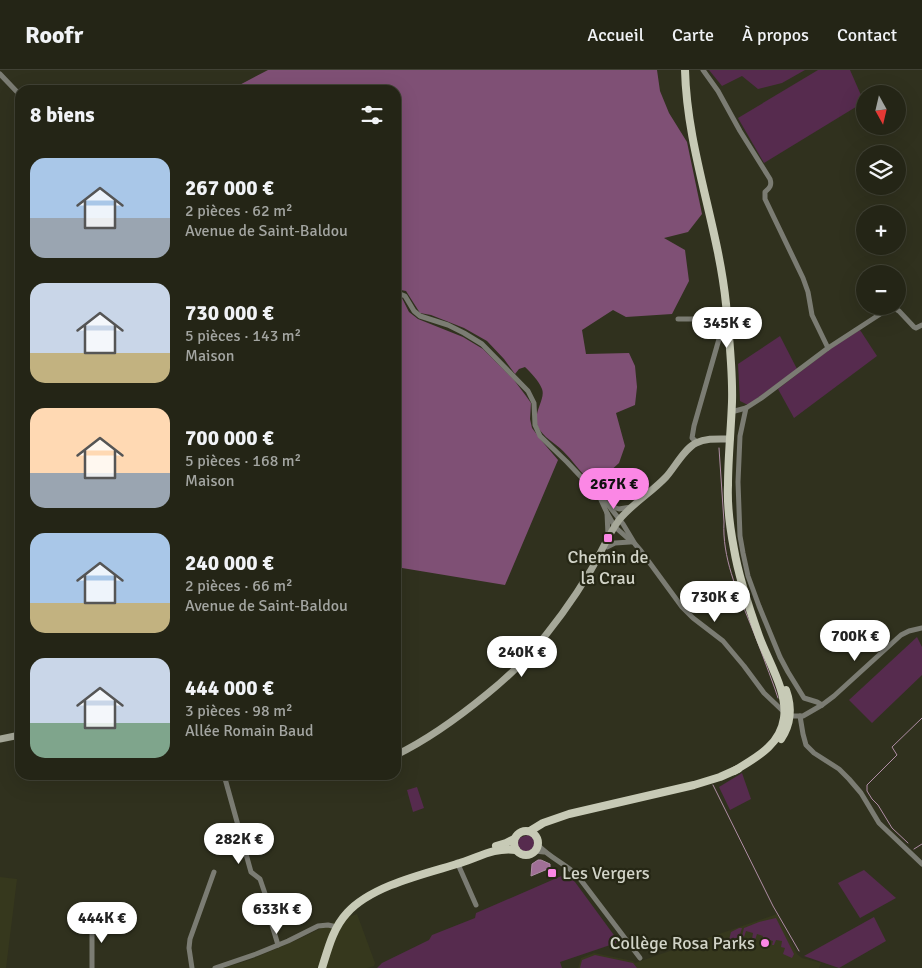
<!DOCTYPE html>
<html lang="fr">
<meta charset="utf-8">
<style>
body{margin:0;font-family:Signika,sans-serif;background:#2c2d1f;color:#f1f3f6;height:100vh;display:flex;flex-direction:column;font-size:19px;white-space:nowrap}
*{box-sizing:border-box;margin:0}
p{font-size:16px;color:#a3a5a1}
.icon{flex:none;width:28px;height:28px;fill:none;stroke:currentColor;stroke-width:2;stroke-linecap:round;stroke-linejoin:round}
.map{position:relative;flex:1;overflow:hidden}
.sheet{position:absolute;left:15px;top:15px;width:386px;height:695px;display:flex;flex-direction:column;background:#242516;border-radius:15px;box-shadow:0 5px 20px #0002,0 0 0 1px #414235}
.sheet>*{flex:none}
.needle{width:32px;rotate:172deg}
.tools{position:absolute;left:856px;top:15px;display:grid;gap:10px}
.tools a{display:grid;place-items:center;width:50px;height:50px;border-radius:50%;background:#242516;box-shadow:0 5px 20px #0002,0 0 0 1px #414235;font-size:25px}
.price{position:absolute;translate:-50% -42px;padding:0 11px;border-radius:18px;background:#fff;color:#222;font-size:16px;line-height:32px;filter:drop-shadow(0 1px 2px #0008)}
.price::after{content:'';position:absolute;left:50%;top:30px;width:15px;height:11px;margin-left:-8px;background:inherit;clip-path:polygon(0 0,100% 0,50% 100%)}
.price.on{background:#fb87e5;color:#111}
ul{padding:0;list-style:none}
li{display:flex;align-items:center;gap:15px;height:125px;padding:0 15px}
li span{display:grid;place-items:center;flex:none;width:140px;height:100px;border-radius:15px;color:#555}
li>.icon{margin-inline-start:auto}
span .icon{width:60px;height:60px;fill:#fffc;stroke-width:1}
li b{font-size:21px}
h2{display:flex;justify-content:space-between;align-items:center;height:60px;padding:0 15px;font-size:21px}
header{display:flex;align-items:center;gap:30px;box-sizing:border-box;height:70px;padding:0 25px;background:#242516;border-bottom:1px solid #414235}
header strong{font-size:24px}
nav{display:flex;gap:28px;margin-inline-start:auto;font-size:18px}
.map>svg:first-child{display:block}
.built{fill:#36381d}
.green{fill:#562b4e}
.forest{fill:#7f5075}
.water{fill:#a06f96;stroke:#af8da5}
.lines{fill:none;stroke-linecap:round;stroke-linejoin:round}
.stream{stroke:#af8da5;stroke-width:1}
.street{stroke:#7b7c73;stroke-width:5}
.secondary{stroke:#a6a899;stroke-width:7}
.primary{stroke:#c7cab6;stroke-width:8}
.poi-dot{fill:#fb87e5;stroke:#262715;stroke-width:2}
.labels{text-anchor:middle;stroke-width:4.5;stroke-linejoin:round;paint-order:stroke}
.poi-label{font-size:18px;fill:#d2d4c8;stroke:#262715}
</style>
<header>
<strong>Roofr</strong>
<nav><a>Accueil</a><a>Carte</a><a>À propos</a><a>Contact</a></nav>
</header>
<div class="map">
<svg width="922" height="898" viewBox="0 0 922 898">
<rect width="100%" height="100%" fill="#30311e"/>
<g class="built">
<path d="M0,807L17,809L6,898H0Z"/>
<path d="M357,844L375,893L374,896L367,898H224L250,890L297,870L334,852Z"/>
<path d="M777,844L797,884L802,888L821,893L819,898H578L581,888L594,883L633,891L635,893Z"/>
</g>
<g class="green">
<path d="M709,0H805L782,13L758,19L742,6L722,16Z"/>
<path d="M818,0H850L864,32L764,93L738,48Z"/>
<path d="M860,260L877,286L794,348L778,319L833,277Z"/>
<path d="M780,266L797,299L748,335L740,331L738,294Z"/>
<path d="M917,567L922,577V605L872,653L849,630Z"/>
<path d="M742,703L751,729L730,740L719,717Z"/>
<path d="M417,717L424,738L413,742L407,720Z"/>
<path d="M528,765L533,768C536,777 532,782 523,781L518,777V773L519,768Z"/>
<path d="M864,800L896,828L860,848L838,813Z"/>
<path d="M566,804L575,812L619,872L560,892L562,898H377L382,893L429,870L432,865L475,848L476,843Z"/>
<path d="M874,847L886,871L839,898L804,886Z"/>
<path d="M776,848L794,884L792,888L783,884L785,878L781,877L782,871L776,870L774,875H772L773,871L766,869L765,873L761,872L763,866L757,864L755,870L752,869L753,863L746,861L744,867L742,866L744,858L759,852Z"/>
<path d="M739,858H742L736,877L728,874L731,862Z"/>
<path d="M595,885L633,893L637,898H580L582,890Z"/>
</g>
<g class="forest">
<path d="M268,0H657L660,21L669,43L687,72L702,144L688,162L664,168L685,180L689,211L672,244L626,247L613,240L582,260L586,284L629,283L635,296L637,317L635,335L616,343L625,376L619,393L608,403L589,411C580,401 572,390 563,381C555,373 543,367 538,357C532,343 546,329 542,319C539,311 531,303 525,297L519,299L515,304L504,289L487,271L464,258L431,245L420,243L406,221L401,220L396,208V20H230Z"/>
<path d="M402,228L409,242L418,249L463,267L483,279L514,310L526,326L531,333L530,349L532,358L541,370L558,390L505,515L396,497V242L398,230Z"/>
</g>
<path class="water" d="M538,790H541L550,794V798L531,806L532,794Z"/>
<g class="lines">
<g class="stream">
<path d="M719,378L724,452C722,487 737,521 750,553C759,575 767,597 775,619L778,628"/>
<path d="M713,715L773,836L799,881"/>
<path d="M908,773L892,758L878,735L872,729L867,721V715L897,685L892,677L922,648"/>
<path d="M914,779L922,774"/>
</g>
<g class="street">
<path d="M703,0L718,21L740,61L770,109C772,115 770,118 765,122V129L803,208L808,222L812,245L828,278L760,329L746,338L731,342"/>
<path d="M0,4L20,25"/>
<path d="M396,226L400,224L405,226L414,241L420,246L448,255L464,263L482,274L528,321L534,333L535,355L540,366L567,392L600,427L609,436L623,454L635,474L641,481L682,537L693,548L723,571L744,596L764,623L785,643"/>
<path d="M678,249H721V262L694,356L692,368L697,372"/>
<path d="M828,278L888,239L892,237L899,241L914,257L916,258L922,255"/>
<path d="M746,338L740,366L738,412L740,466L743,483L748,506L759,536L780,587L788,602L804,628L817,632L822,635"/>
<path d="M601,430L607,443L608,465"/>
<path d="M610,436L619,439L631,437"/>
<path d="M607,443L615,457L632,472"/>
<path d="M607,477L615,473L630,472"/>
<path d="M789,646H803L822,635L834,626L901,565L909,561L922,558"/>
<path d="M800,646L803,664L806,675L814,683L839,699L849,709L861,723L879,753L922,794"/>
<path d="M224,705L251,802L260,809L271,841L269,845L278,875"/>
<path d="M538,775C549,787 565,794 577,805L640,888"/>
<path d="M535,781L544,782"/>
<path d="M457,792L476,835"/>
<path d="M92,898V853L94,847"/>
<path d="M192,898L189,878L190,869L214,802"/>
<path d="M215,898L256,884L288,871L318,856L328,855L337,857"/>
</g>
<g class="secondary">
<path d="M0,669L20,665"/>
<path d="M396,685C429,669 459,647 487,624C502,612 516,599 529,585C552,559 573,530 591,500C601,483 608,465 619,450C633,433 652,422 666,407C675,397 684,379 696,373C706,368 718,369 730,369"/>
</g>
<g class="primary">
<path d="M685,0C687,80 718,155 726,234C729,267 733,300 732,332C731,360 728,388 728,415C727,437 730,458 734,479C739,509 749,538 759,566C768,591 788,622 784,648C780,676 755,688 734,701"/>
<path d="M781,669C791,654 792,637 786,620"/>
<circle cx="526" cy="773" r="12"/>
<path d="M530,761L543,753L569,744L694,715L720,707L738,699"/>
<path d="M496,776L506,773L514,769"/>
<path d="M322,898C328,879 333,858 347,843C371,816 424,804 457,794C478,788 493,777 516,780"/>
</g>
</g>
<g class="poi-dot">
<rect x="603" y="463" width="10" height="10" rx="2.5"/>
<rect x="547" y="798" width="10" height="10" rx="2.5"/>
<circle cx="765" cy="873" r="5"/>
</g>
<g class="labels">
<g class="poi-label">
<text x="608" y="493">Chemin de<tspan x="608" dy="21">la Crau</tspan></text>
<text x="562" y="809" text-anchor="start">Les Vergers</text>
<text x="755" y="879" text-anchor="end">Collège Rosa Parks</text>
</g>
</g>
</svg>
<div class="tools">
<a><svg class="needle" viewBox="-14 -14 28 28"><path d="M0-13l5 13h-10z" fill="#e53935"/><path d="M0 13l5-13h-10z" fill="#a3a5a1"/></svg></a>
<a><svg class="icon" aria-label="layers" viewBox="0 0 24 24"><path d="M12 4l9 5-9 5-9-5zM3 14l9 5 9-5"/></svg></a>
<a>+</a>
<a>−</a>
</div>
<b class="price" style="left:727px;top:279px">345K €</b>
<b class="price on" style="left:614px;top:440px">267K €</b>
<b class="price" style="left:715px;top:553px">730K €</b>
<b class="price" style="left:855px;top:592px">700K €</b>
<b class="price" style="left:522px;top:608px">240K €</b>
<b class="price" style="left:239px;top:795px">282K €</b>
<b class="price" style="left:277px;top:865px">633K €</b>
<b class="price" style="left:102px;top:874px">444K €</b>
<section class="sheet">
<h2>8 biens<svg class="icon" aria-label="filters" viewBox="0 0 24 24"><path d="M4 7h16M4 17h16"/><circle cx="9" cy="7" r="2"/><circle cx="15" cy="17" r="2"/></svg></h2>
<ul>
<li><span style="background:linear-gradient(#a9c7e8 60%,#9aa5b1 0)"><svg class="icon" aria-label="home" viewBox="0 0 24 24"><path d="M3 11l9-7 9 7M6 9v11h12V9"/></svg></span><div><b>267 000 €</b><p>2 pièces · 62 m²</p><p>Avenue de Saint-Baldou</p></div></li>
<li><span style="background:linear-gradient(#c9d6e8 70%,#c2b280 0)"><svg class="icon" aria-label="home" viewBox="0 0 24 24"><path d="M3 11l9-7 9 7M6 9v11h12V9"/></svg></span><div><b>730 000 €</b><p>5 pièces · 143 m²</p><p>Maison</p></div></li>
<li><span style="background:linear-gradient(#ffd9b3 65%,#9aa5b1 0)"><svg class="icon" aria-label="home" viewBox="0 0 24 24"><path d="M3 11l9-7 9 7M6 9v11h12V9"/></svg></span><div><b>700 000 €</b><p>5 pièces · 168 m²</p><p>Maison</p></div></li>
<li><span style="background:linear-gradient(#a9c7e8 70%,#c2b280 0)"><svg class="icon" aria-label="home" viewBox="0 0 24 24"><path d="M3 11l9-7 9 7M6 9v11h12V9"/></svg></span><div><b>240 000 €</b><p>2 pièces · 66 m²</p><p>Avenue de Saint-Baldou</p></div></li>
<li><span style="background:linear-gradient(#c9d6e8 65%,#7fa58c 0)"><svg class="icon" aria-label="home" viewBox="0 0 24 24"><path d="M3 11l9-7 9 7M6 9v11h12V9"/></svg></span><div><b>444 000 €</b><p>3 pièces · 98 m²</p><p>Allée Romain Baud</p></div></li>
</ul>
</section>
</div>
